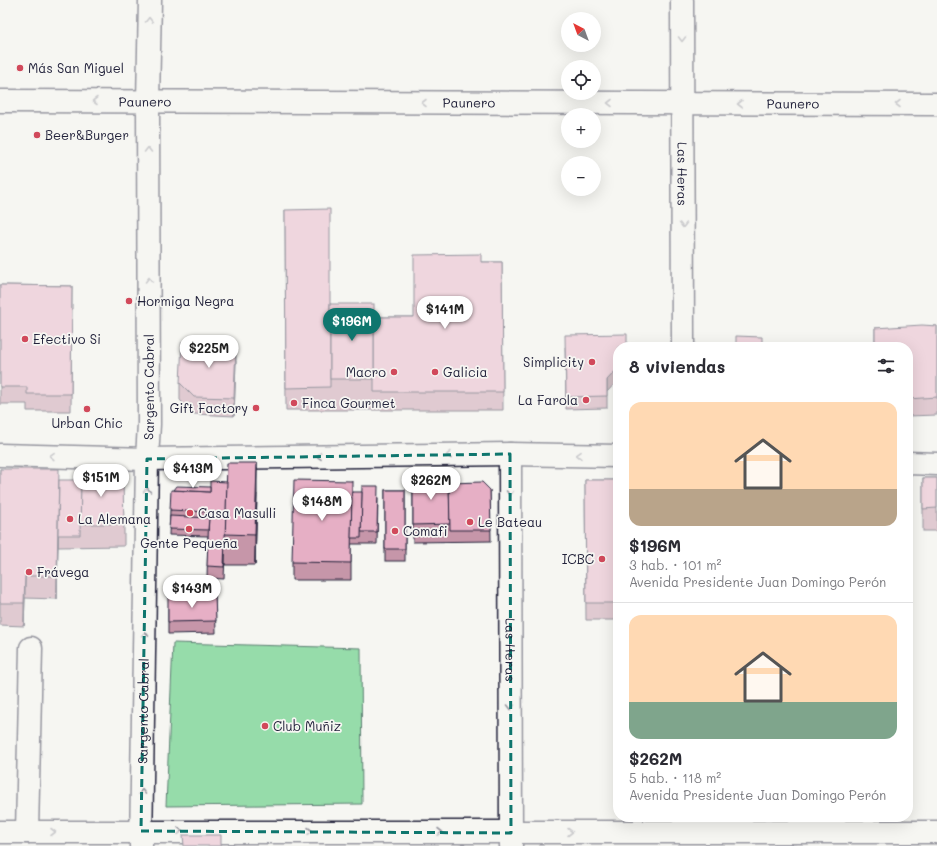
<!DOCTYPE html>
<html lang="es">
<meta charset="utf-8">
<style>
body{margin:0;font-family:Mali,sans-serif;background:#f2f2f3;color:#2b2b33;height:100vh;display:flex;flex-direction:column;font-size:15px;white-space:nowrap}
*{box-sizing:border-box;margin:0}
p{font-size:13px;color:#7c7c81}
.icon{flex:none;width:22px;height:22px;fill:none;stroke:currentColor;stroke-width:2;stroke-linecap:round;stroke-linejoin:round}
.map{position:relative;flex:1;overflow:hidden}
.panel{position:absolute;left:613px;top:342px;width:300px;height:480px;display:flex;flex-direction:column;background:#fff;border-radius:16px;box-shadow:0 4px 16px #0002}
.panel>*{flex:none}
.needle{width:26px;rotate:319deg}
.controls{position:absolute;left:561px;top:12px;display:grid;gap:8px}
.controls a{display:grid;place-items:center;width:40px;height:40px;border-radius:50%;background:#fff;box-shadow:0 4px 16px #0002;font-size:20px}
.price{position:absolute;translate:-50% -34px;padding:0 9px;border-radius:14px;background:#fff;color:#222;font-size:13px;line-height:26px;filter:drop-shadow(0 1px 2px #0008)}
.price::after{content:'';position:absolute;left:50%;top:24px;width:12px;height:9px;margin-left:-6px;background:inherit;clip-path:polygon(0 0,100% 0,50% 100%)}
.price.on{background:#0f766e;color:#fff}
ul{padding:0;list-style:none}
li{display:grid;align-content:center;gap:8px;height:212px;padding:0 16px}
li+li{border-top:1px solid #e1e1e2}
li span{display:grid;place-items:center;height:124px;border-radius:12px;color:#555}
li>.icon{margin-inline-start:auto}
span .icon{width:72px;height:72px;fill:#fffc;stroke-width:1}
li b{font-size:17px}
h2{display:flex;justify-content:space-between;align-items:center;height:48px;padding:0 16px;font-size:17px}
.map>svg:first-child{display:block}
.green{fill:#96dcaa;stroke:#5c7f72}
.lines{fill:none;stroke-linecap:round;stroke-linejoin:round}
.minor-casing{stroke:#22223b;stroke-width:25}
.major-casing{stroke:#22223b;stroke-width:25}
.minor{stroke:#f6f6f2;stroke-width:22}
.major{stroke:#f6f6f2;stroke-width:22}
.wall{fill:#c696a9;stroke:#22223b}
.shaded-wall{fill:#a17a8a;stroke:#22223b}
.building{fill:#e6afc5;stroke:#22223b}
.oneway{stroke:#9797a0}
.marked{fill:none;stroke:#0f766e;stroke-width:3;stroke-dasharray:8 5;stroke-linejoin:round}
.poi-dot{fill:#d1495b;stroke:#f6f6f2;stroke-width:1.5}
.labels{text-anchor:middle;stroke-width:3.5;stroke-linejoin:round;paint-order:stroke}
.poi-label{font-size:13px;fill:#22223b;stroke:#f6f6f2;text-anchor:start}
.street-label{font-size:13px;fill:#22223b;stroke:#f6f6f2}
</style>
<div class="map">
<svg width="937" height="846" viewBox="0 0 937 846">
<rect width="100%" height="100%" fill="#f6f6f2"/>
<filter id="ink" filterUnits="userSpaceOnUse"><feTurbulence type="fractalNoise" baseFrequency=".025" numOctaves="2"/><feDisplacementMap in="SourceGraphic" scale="8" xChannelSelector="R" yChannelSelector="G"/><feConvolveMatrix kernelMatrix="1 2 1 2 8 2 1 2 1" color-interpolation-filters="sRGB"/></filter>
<g filter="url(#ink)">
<path class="green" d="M173,643L361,648L362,804L166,806Z"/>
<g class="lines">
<defs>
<g id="minor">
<path id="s1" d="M682,0L683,347"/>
<path id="s2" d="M0,101L937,104"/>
<path id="s3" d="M510,454L511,846"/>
<path d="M27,832L31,648"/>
<path id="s4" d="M141,846L147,459L149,424L148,102L150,0"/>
</g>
<g id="major">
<path d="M0,455L147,459L510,454L618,456"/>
<path d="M908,463L937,464"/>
<path d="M0,832H937"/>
</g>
</defs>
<use href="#minor" class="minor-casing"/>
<use href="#major" class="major-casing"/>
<use href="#minor" class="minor"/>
<use href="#major" class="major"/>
</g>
<g class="wall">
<path d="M285,210L330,304L374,317H414L481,262H502L503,410H286Z"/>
<path d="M0,285L72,286L71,411H27V404H0Z"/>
<path d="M937,326V415L908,416V347H875V328Z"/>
<path d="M565,347H618V380L607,391V408L566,409Z"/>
<path d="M236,361L234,416L194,414L180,400V383Z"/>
<path d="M0,469L59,480L124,524V546L58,547V536L57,599L25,598L24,626L0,625Z"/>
<path d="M413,478L490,490L491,541L413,542Z"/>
<rect x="923" y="478" width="14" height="53"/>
<path d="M585,480H618V620H586Z"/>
<rect x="385" y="490" width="20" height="71"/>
<path d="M352,492L378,498L377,544H351V580H292V562Z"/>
<path d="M257,494L255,565H225V554L224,579L207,578L208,536L169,535L170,510Z"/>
<path d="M215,595L216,633L168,634V608Z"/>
</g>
<g class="shaded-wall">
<path d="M236,344V361L234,416V398Z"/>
<path d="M618,368V380L607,392V380Z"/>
<path d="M257,463V494L255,565V535Z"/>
<path d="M59,492L57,599V576Z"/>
<path d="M25,576V598L24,626V603Z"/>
</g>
<g class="building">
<path d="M330,209V387L286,388L285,210Z"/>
<path d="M481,254V262H502L503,392H374V317H414V255Z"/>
<path d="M0,285L72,286L71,394H27V387H0Z"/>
<rect x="330" y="304" width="44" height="75"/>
<path d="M922,325L937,326V397L908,399V347H875V328Z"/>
<path d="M627,334V347H618V368L607,380V396L566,397L565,335Z"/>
<path d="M736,336L762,337V347H736Z"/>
<path d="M182,342L236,344L234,398L194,397L180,383Z"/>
<path d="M227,463H257L255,535L225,534Z"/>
<path d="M0,469H59L57,576H25L24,603H0Z"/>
<path d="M81,470H112L123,482L124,524H80Z"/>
<path d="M449,477L450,524L413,525V478Z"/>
<path d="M923,478H937V508L923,509Z"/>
<path d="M59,480H81L80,535H58Z"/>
<path d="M294,480L352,481L351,563L292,562Z"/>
<path d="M585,480H618V603H586Z"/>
<path d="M210,481L227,482L224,567L207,566L209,512L170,510L171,490L210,492Z"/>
<path d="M482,482L490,490L491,530H450L449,483Z"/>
<path d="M176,486L210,487V492L173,490Z"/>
<path d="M362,486H378L377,532H361Z"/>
<rect x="385" y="490" width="20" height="59"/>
<path d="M352,492H362L361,538H351Z"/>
<path d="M170,516L209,518L208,530L169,529Z"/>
<path d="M215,595L216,621L168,622V596Z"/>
<path d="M183,835H221V846H184Z"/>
</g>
<defs><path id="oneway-chevron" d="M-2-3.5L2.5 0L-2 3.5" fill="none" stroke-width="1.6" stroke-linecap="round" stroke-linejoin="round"/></defs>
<g class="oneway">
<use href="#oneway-chevron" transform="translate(149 20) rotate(-89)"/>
<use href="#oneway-chevron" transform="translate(682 39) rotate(90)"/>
<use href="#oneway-chevron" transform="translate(95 101) rotate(-180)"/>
<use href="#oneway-chevron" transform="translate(424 103) rotate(-180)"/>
<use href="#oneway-chevron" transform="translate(610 103) rotate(-180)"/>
<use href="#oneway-chevron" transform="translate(740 104) rotate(180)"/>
<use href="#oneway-chevron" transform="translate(898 104) rotate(180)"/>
<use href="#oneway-chevron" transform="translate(148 150) rotate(-90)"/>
<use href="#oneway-chevron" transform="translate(683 225) rotate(90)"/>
<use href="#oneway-chevron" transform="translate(149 280) rotate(-90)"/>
<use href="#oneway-chevron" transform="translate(449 455) rotate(179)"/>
<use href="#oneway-chevron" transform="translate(579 455) rotate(-179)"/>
<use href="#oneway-chevron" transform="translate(52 456) rotate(-178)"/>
<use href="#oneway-chevron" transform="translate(319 456) rotate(179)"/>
<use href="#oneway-chevron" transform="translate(147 490) rotate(-90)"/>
<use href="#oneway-chevron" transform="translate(510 493) rotate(90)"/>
<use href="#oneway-chevron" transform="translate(145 634) rotate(-89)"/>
<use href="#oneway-chevron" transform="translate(511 707) rotate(90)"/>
<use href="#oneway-chevron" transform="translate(142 792) rotate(-89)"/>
<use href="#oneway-chevron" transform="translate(180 831)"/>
<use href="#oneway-chevron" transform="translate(310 831)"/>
<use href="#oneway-chevron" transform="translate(53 832)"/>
<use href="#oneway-chevron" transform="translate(440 832)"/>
<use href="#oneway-chevron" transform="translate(570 832)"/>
</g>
</g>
<path d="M0 0H937V846H0ZM510,454L511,833L141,831L147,459Z" fill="#f6f6f2" fill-opacity=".55" fill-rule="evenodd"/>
<path class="marked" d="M510,454L511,833L141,831L147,459Z"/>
<g class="poi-dot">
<circle cx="20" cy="68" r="4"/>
<circle cx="37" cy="135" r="4"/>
<circle cx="129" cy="301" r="4"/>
<circle cx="25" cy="339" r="4"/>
<circle cx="592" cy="362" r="4"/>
<circle cx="394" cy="372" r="4"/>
<circle cx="435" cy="372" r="4"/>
<circle cx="586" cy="400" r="4"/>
<circle cx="294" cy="403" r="4"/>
<circle cx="256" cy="408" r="4"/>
<circle cx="87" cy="409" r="4"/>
<circle cx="190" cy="513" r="4"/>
<circle cx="70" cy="519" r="4"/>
<circle cx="470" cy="522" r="4"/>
<circle cx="189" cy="529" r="4"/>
<circle cx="395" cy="531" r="4"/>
<circle cx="602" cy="559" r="4"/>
<circle cx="29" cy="572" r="4"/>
<circle cx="265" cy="726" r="4"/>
</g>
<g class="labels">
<g class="poi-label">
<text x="28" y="73">Más San Miguel</text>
<text x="45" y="140">Beer&amp;Burger</text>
<text x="137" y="306">Hormiga Negra</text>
<text x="33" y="344">Efectivo Si</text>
<text x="584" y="367" text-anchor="end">Simplicity</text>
<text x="386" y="377" text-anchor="end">Macro</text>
<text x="443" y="377">Galicia</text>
<text x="578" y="405" text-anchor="end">La Farola</text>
<text x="302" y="408">Finca Gourmet</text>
<text x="248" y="413" text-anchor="end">Gift Factory</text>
<text x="87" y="428" text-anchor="middle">Urban Chic</text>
<text x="198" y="518">Casa Masulli</text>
<text x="78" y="524">La Alemana</text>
<text x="478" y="527">Le Bateau</text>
<text x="403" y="536">Comafi</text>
<text x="189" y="548" text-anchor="middle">Gente Pequeña</text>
<text x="594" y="564" text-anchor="end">ICBC</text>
<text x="37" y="577">Frávega</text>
<text x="273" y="731">Club Muñiz</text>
</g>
<g class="street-label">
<text dy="5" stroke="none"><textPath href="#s2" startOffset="145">Paunero</textPath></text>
<text dy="5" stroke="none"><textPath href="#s2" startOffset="469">Paunero</textPath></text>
<text dy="5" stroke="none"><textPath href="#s2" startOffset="793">Paunero</textPath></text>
<text dy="5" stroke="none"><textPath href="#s1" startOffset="174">Las Heras</textPath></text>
<text dy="5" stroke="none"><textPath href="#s4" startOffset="459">Sargento Cabral</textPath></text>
<text dy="5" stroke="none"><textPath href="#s3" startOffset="196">Las Heras</textPath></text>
<text dy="5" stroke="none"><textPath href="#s4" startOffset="135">Sargento Cabral</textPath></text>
</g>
</g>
</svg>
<div class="controls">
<a><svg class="needle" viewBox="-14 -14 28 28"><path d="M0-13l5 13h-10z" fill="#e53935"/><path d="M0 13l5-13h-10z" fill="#7c7c81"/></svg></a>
<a><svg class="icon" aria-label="locate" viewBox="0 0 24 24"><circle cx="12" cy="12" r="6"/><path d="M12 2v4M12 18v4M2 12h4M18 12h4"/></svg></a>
<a>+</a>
<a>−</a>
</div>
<b class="price" style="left:445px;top:330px">$141M</b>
<b class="price on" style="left:352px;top:342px">$196M</b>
<b class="price" style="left:209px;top:369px">$225M</b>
<b class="price" style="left:193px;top:489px">$413M</b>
<b class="price" style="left:101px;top:498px">$151M</b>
<b class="price" style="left:431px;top:501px">$262M</b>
<b class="price" style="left:322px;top:522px">$148M</b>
<b class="price" style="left:192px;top:609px">$143M</b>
<section class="panel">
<h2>8 viviendas<svg class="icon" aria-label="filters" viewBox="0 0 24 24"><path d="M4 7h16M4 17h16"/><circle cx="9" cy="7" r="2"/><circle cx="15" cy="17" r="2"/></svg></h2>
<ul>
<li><span style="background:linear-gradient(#ffd9b3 70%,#b9a48a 0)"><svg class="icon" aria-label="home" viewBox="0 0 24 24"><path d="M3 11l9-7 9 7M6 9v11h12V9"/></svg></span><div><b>$196M</b><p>3 hab. · 101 m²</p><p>Avenida Presidente Juan Domingo Perón</p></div></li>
<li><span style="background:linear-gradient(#ffd9b3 70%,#7fa58c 0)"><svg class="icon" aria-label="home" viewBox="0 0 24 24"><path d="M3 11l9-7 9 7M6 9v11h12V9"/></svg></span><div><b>$262M</b><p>5 hab. · 118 m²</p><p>Avenida Presidente Juan Domingo Perón</p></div></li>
</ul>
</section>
</div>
